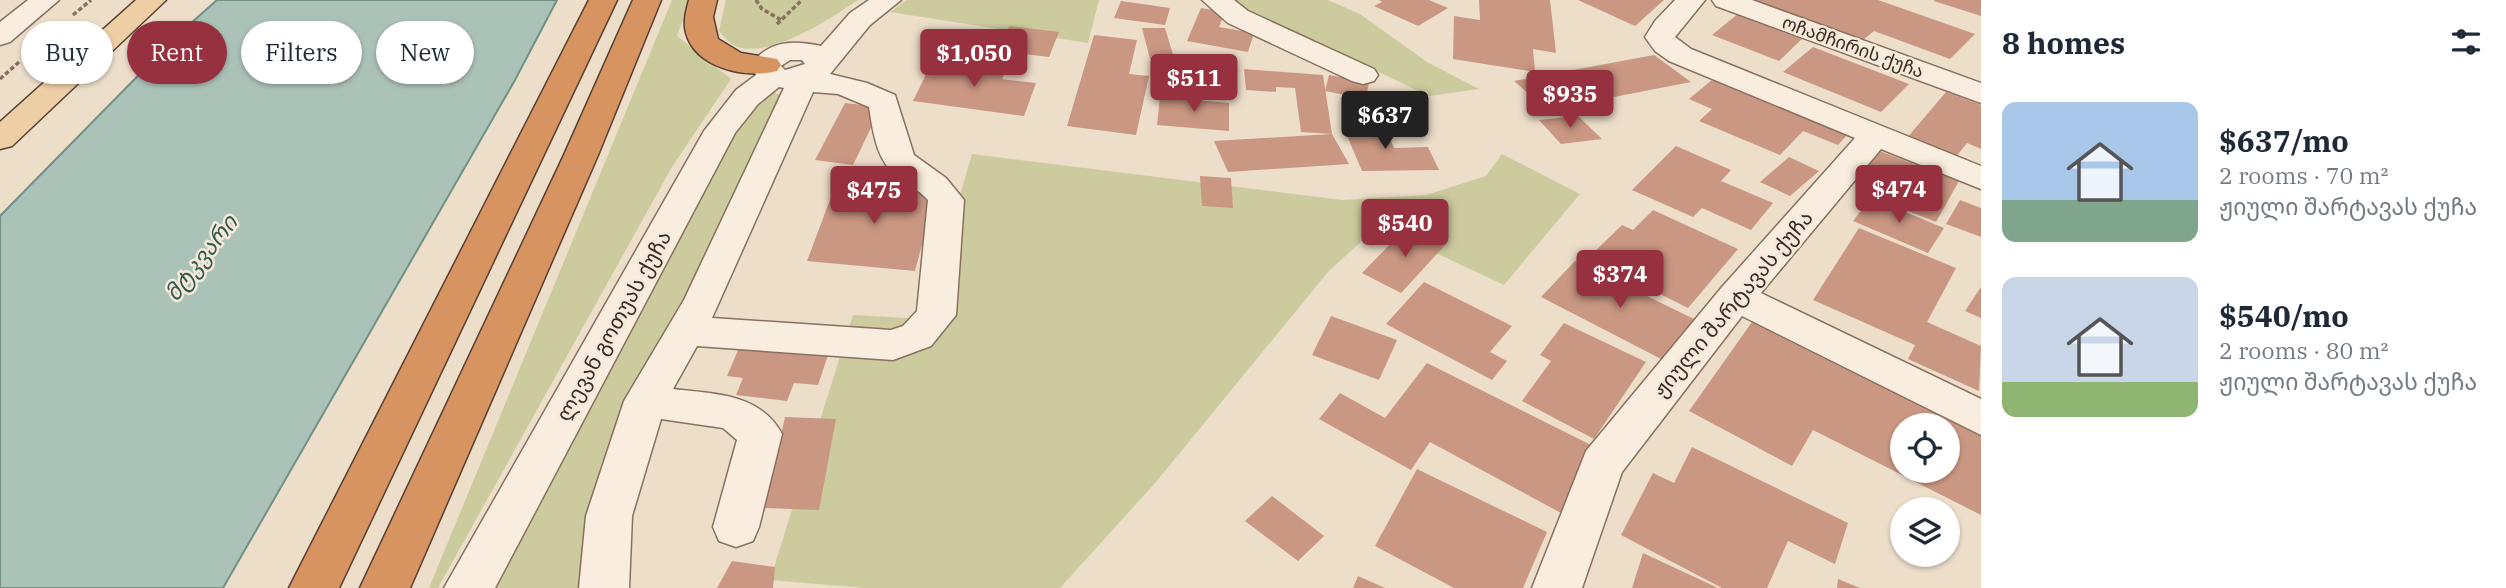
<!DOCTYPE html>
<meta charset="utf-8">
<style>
body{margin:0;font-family:"IBM Plex Serif","Noto Sans Georgian",serif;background:#f6f6f7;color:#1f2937;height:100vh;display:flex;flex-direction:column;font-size:26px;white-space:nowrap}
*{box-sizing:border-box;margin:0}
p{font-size:23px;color:#747a83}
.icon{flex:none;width:38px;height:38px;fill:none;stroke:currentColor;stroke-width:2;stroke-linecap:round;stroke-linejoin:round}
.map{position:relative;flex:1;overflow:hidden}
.sheet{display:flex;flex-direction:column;background:#fff;width:525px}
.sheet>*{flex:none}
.banner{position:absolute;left:21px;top:21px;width:665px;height:63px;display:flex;gap:14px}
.tools{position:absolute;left:1890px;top:413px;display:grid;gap:14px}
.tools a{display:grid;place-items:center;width:70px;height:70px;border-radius:50%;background:#fff;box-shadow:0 2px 5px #0004;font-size:35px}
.price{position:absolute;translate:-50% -60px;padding:0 16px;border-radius:7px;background:#97313f;color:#fff;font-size:23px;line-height:46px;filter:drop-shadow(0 2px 4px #0008)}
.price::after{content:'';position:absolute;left:50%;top:42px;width:21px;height:16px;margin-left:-10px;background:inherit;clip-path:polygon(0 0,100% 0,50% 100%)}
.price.current{background:#222;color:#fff}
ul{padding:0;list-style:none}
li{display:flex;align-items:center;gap:21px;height:175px;padding:0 21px}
li span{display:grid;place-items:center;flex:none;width:196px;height:140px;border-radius:14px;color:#555}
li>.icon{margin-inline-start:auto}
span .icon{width:84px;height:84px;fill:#fffc;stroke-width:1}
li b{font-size:30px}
h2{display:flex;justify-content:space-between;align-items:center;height:84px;padding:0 21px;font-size:30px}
.chip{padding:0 24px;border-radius:32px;background:#fff;box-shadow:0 2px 5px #0004;font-size:24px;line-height:63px}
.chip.current{background:#97313f;color:#fff}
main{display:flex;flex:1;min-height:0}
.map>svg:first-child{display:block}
.green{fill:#cccb9e}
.water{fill:#abc2b8;stroke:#719185;stroke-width:2}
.building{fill:#ca9782;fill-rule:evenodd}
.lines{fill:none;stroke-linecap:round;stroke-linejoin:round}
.minor-casing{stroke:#8a705f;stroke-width:3}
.major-casing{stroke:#583f33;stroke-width:3}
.highway-casing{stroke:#583f33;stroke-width:3}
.path{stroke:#8a705f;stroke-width:3.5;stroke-dasharray:4.5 2.5;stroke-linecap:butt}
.minor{fill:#f8edde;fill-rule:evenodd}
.major{fill:#eecea5;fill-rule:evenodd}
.highway{fill:#d89460;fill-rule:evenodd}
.labels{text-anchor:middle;stroke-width:5;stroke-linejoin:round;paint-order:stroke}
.far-street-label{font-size:18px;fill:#3b2b22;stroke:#f5eada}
.street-label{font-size:21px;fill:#3b2b22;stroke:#f5eada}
.water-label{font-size:23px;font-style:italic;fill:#325a52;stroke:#f5eada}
</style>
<main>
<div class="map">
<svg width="1981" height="588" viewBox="0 0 1981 588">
<rect width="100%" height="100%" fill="#eddeca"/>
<g class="green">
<path d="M672,0H690L677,36L731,79L672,167L438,588H429Z"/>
<path d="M726,0H858C830,19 768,60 735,46C729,43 723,36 719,31Z"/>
<path d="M907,0H1099L1088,43L890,12Z"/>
<path d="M1228,0H1328L1360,14L1427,62L1479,89L1429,96Z"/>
<path d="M774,92L779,95V110L593,588H485L728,132L761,93Z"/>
<path d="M972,154L1342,200L1426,195L1486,176L1502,154L1580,194L1504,285L1378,226L1328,272L1156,482L1060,588H864L770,580L853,315L924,319Z"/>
</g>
<path class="water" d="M217,0H557L515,80L223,588H0V216L181,32Z"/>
<g class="building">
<path d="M1379,0H1429L1448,8L1418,26L1374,6L1382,2Z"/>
<path d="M1479,0H1550L1556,53L1533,49L1535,72L1453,59L1454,16L1480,20Z"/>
<path d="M1578,0H1664L1635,26Z"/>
<path d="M1755,0H1878L1975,34L1950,59L1874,31L1863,40Z"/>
<path d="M1934,0H1981V16L1934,1Z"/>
<path d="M1121,1L1170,8L1165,25L1114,18Z"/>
<path d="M1201,8L1225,12L1219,27L1254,33L1248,52L1187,41Z"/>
<path d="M1739,13L1804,37L1779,61L1712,35Z"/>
<path d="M1009,26L1059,32L1049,57L998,51Z"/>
<path d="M1142,28H1165L1174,58L1150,59Z"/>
<path d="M1094,35L1137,40L1129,74L1149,76L1136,135L1067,126Z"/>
<path d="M1813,47L1909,84L1881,112L1783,72Z"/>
<path d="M1654,55L1691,82L1547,110L1514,81Z"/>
<path d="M933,60L1006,70L1002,79L1036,83L1024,116L913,101Z"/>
<path d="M1244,69L1323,75L1332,134L1301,132L1295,88L1276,87V92L1246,90Z"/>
<path d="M1329,75L1369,82L1366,99L1325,91Z"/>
<path d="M1712,80L1848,134L1838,145L1803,131L1780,155L1699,121L1712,109L1689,99Z"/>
<path d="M1946,92L1981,105V149L1967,143L1955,158L1906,139Z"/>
<path d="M1160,97L1229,103V131L1157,125Z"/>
<path d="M845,103L881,107L853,165L815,160Z"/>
<path d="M1578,116L1602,139L1561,144L1539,120Z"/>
<path d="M1383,123L1394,148L1428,147L1439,170L1362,171L1342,124Z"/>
<path d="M1332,134L1349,164L1228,172L1214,141Z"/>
<path d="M1676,146L1731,170L1721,181L1773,203L1751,230L1702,208L1693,217L1632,190Z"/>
<path d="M1874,149L1959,181L1936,222L1878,199L1884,188L1856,177Z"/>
<path d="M1789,157L1819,171L1790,196L1760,182Z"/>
<path d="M1200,176L1231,178L1233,208L1202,206Z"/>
<path d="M837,181L937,189L915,271L807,261Z"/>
<path d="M1871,198L1944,228L1928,253L1853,221Z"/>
<path d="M1960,200L1981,208V237L1946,224Z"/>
<path d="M1653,210L1738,249L1688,308L1588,258L1622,225L1633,230Z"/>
<path d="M1409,225L1447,243L1401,293L1362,273Z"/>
<path d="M1859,228L1956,268L1927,322L1981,346L1979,391L1908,359L1915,345L1813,300Z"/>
<path d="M1575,261L1696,320L1665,361L1541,297Z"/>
<path d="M1424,282L1512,326L1490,352L1507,361L1492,380L1386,324Z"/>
<path d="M1981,287V318L1965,311Z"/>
<path d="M1331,316L1397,340L1379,380L1312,355Z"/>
<path d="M1752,322L1981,430V515L1813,430L1792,466L1689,411ZM1902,425H1948V471H1902Z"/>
<path d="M1564,323L1646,362L1594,439L1522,401L1551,361L1540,355Z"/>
<path d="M741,343L829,352L818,385L794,383L787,401L736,395L743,378L727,376Z"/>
<path d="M1427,363L1597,448L1561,513L1430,442L1411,470L1319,419L1340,393L1385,418Z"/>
<path d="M785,417L836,419L819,510L765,508Z"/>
<path d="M1692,447L1848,523L1835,564L1788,541L1767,588H1722L1621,535L1653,473L1674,483Z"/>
<path d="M1417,469L1547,532L1523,588H1454L1375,546Z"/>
<path d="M1272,496L1324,536L1298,561L1245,521Z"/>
<path d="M1643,553L1718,588H1632Z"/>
<path d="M732,561L775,567L773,588H717Z"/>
<path d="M1358,576L1385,588H1353Z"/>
<path d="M1838,579L1860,588H1837Z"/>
</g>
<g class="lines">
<defs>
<g id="minor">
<path d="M28,0H59L10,42L0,45V22Z"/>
<path d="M869,0H901L870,25L830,74L867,83L895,95L914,155L946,178L964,200L956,315L931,346L893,360L697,346L673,389C714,394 760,393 782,434L759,527L753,541L736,547L719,541L713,527L737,440L723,428L661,419L632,516L629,588H579L586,516L624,401L684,300L784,88L779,87L758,104L735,133L495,588H444L704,131L736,90L756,75L751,65C768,40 794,40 821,46L850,13ZM790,60H802L805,64L785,70L781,66ZM813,92L838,94L869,107C873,131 876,161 898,177C908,185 919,190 928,200L917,311L903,326L891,330L712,318Z"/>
<path d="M1202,0H1234L1248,11L1374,69L1378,75L1374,81L1363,84L1352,81L1228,23Z"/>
<path d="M1675,0H1705L1675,37L1691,49L1981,166V189L1881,149L1761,293L1981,399V435L1742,316L1622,472L1582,588H1532L1586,451L1722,287L1855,138L1669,61L1655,51L1645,37L1655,21Z"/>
<path d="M1712,0H1752L1981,83V103L1716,6Z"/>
</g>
<path id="major" d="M136,0H166L12,146L0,149V122Z"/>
<g id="highway">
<path d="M589,0H617L339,588H289Z"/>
<path d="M633,0H661L598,155L410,588H360L564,155Z"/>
<path d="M689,0H717L713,17L718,39L741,53L777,59L781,65L777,71C746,79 695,68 686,33C683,22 686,11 689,0Z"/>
</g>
</defs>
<use href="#minor" class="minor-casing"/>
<use href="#major" class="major-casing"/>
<use href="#highway" class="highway-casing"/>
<g class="path">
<path d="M756,0L762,9L781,20"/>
<path d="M73,15L91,0"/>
<path d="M777,24L802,0"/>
<path d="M141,67L153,65L196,24"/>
<path d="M0,79L19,62"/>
</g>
<use href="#minor" class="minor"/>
<use href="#major" class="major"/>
<use href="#highway" class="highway"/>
</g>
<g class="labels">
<g class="far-street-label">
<text transform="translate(1853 47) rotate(20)" y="6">ოჩამჩირის ქუჩა</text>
</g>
<g class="street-label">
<text transform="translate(1733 304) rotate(-50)" y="7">ჟიული შარტავას ქუჩა</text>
<text transform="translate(614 326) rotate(-61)" y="7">ლევან გოთუას ქუჩა</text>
</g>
<g class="water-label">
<text transform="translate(201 258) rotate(-52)" y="8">მტკვარი</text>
</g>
</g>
</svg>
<div class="tools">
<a><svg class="icon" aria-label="locate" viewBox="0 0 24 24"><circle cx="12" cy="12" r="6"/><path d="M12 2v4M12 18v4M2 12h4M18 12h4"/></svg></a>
<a><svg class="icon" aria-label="layers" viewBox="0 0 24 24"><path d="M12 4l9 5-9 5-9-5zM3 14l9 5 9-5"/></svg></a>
</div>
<b class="price" style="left:974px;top:89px">$1,050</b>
<b class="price" style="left:1194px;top:114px">$511</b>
<b class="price" style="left:1570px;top:130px">$935</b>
<b class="price current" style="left:1385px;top:151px">$637</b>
<b class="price" style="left:1899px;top:225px">$474</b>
<b class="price" style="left:874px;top:226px">$475</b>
<b class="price" style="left:1405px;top:259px">$540</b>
<b class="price" style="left:1620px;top:310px">$374</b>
<div class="banner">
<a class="chip">Buy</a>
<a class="chip current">Rent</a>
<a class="chip">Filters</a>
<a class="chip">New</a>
</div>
</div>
<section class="sheet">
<h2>8 homes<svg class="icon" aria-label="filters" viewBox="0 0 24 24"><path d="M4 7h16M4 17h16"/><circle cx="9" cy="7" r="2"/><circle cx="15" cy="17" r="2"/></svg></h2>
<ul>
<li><span style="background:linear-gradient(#a9c7e8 70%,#7fa58c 0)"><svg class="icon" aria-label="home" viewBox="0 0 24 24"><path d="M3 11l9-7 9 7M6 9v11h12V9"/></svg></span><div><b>$637/mo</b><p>2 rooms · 70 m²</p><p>ჟიული შარტავას ქუჩა</p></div></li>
<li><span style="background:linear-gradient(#c9d6e8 75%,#8fb573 0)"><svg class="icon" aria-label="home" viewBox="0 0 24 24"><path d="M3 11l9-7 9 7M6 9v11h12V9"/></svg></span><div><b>$540/mo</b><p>2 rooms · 80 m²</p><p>ჟიული შარტავას ქუჩა</p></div></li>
</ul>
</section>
</main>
